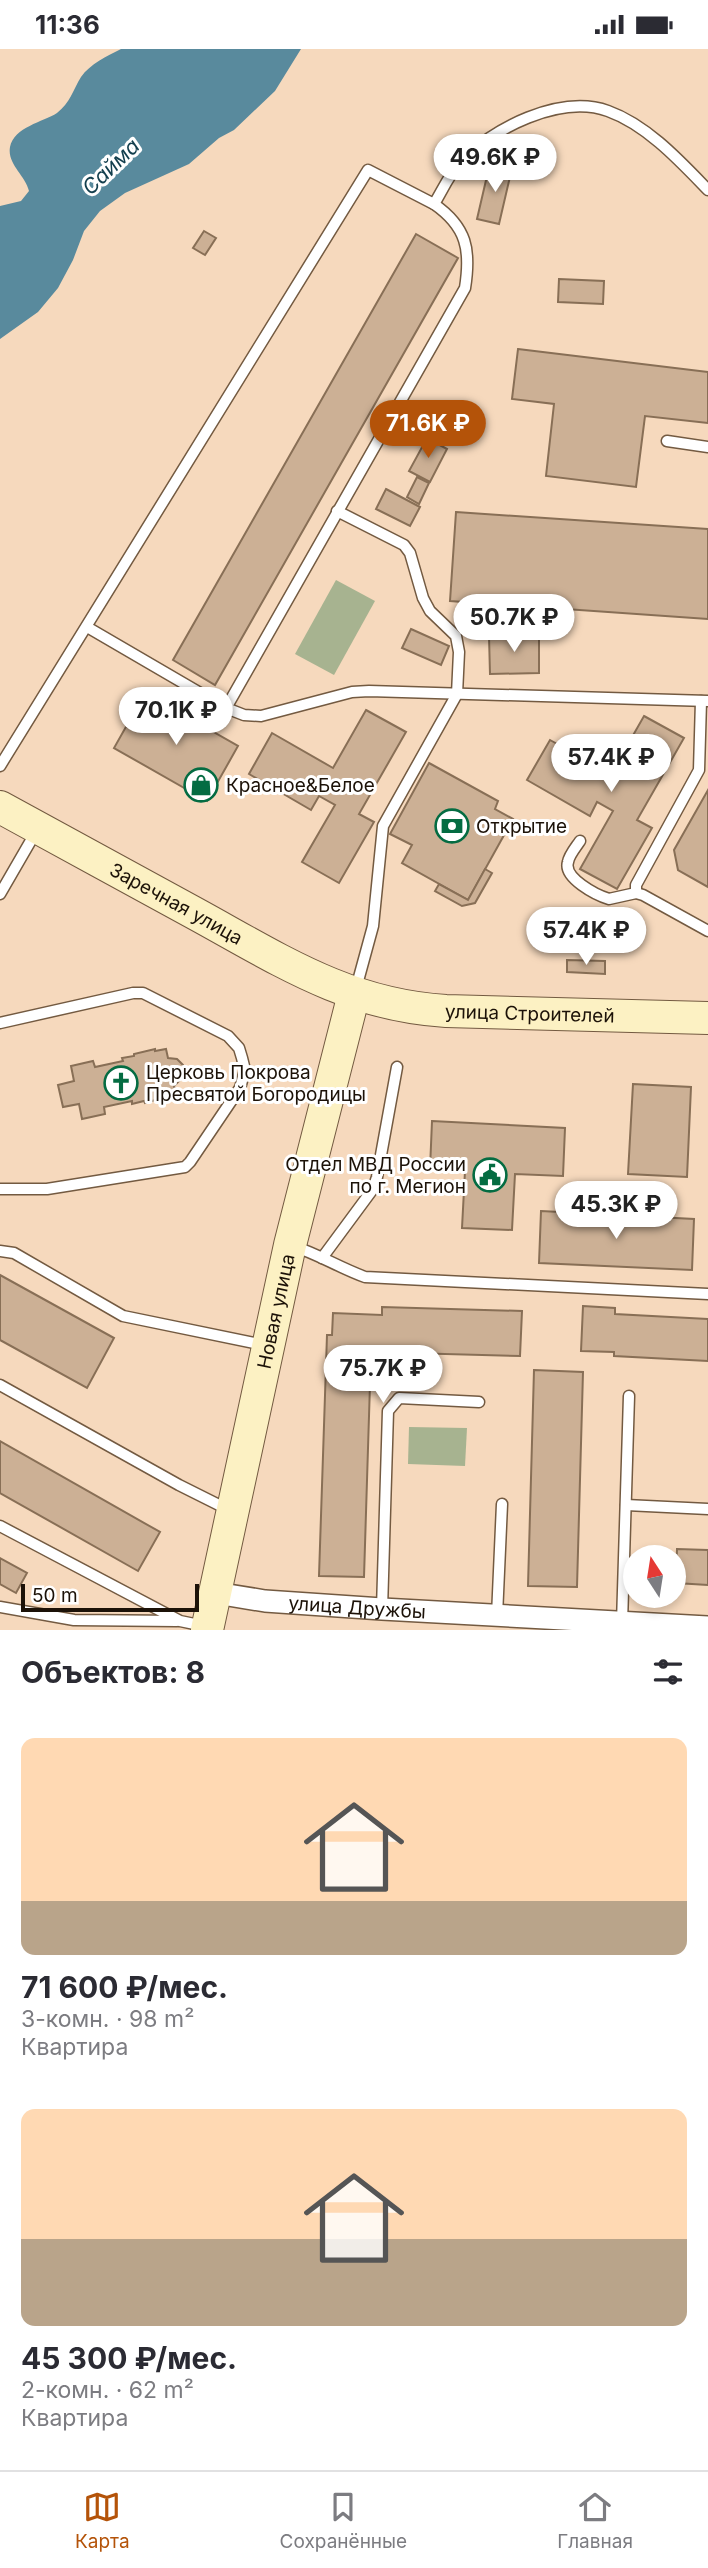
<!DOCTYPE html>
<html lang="ru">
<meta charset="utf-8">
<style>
body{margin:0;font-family:Inter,sans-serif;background:#f2f2f3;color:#2b2b33;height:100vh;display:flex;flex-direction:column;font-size:26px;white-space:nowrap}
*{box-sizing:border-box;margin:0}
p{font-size:23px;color:#7c7c81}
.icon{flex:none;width:38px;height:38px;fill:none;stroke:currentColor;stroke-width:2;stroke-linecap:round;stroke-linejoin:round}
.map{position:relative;height:1581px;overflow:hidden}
.side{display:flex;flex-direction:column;background:#fff;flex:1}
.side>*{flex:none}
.needle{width:46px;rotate:348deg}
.buttons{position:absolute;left:623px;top:1496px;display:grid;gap:14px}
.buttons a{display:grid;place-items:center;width:63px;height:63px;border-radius:50%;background:#fff;box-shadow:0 4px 10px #0003;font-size:35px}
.scale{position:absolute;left:21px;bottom:18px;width:178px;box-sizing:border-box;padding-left:7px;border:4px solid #1c1208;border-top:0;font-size:19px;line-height:24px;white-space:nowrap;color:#1c1208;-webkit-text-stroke:5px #fff;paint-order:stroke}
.price{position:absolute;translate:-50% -60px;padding:0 16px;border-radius:24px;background:#fff;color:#222;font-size:23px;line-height:46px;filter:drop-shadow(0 2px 4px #0008)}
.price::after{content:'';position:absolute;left:50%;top:42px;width:21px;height:16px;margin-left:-10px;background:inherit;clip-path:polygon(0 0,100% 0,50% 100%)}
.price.on{background:#b45309;color:#fff}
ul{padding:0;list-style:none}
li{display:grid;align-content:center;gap:14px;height:371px;padding:0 21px}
li span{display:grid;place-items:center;height:217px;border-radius:14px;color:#555}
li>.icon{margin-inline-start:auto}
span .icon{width:126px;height:126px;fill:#fffc;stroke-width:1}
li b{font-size:30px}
h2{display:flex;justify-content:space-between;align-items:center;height:84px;padding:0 21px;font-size:30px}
.status{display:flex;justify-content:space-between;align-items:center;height:49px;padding:0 35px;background:#fff;direction:ltr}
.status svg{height:19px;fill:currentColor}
.menu{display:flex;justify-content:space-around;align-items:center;height:98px;border-top:2px solid #e1e1e2;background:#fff;font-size:19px;color:#7c7c81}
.menu a{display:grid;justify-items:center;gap:4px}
.menu .on{color:#b45309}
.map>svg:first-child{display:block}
.green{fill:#a7b390}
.water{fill:#598a9d}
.building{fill:#ccb095;stroke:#886f56;stroke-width:2}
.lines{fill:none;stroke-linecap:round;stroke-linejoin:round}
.lane-casing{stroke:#735a41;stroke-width:13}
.street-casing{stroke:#735a41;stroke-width:24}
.secondary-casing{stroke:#735a41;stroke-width:34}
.lane{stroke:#fff;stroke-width:10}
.street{stroke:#fff;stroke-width:21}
.secondary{stroke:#fcf1c3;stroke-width:32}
.labels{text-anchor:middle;stroke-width:6;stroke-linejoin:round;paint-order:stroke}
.poi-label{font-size:19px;fill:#1c1208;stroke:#fff;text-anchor:start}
.street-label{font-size:19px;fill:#1c1208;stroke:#fff}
.water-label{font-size:21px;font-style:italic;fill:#123e4d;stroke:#fff}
</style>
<div class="status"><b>11:36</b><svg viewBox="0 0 49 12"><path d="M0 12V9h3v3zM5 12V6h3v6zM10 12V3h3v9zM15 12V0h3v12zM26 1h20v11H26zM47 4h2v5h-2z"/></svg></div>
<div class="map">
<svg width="708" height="1581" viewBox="0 0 708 1581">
<rect width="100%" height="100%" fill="#f6d9bd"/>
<g class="green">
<path d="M336,531L375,552L334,626L295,605Z"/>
<path d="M409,1378L467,1379L465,1417L408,1415Z"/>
</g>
<path class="water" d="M121,0H301L275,42L234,81L219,89L189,115L125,144L100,162L84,182L73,211L58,239L38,263L0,290V157L21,152L29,142C25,126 7,115 10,98C14,78 43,73 57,64C70,54 73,41 81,28C90,15 107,7 121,0Z"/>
<g class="building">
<path d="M490,114L512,119L499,175L477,170Z"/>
<path d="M204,182L216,189L205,206L193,199Z"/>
<path d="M416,185L458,209L215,636L173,611Z"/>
<path d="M559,230L604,232L603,255L558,253Z"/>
<path d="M518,300L708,323V374L645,367L636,438L546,427L554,355L512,350Z"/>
<path d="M427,389L447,400L430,433L409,422Z"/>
<path d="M417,428L429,434L419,455L407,448Z"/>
<path d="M386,440L420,458L410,477L376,460Z"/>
<path d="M456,463L708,480V570L450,552Z"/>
<path d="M411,580L449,597L441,616L402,599Z"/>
<path d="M539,586V624L490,625L489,587Z"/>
<path d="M145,644L238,697L207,752L114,699Z"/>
<path d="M366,661L406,683L359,765L374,773L339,834L302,813L335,756L319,747L311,761L249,725L272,684L333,719Z"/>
<path d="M644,667L684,689L637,771L652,779L617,840L580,820L613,762L597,753L590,767L527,731L550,691L611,725Z"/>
<path d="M429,714L498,752L495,760L513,770L468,851L402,814L412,796L390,785Z"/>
<path d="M708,741V838L678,821L674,801Z"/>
<path d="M485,820L492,824L475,854L462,857L435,842L439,835L468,851Z"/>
<path d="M567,911L605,912V925L567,923Z"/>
<path d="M155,1000V1002L166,1000L168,1009L177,1010L183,1016V1028L174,1037L176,1045L145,1054L144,1052L132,1055V1052L104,1058L105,1065L82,1070L79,1055L63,1058L58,1036L74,1032L71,1017L93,1012L95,1018L123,1012L122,1009L134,1007V1005Z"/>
<path d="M633,1035L691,1038L687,1128L628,1125Z"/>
<path d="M432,1072L565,1079L563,1127L515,1125L512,1181L462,1179L465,1122L430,1120Z"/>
<path d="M541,1162L694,1170L692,1221L539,1214Z"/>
<path d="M0,1226L114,1289L87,1339L0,1291Z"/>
<path d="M583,1257L615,1259V1265L708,1270V1312L614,1307V1303L581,1302Z"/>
<path d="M382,1258L522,1262L520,1307L371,1303L364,1528L319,1527L327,1286H332L333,1264L382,1266Z"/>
<path d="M534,1321L583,1323L577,1538L528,1537Z"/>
<path d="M0,1392L160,1483L138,1522L0,1444Z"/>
<path d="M677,1500L708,1501V1536L676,1534Z"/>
<path d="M0,1509L27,1524L16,1544L0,1535Z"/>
</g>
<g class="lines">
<defs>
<g id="lane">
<path d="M667,392L708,398"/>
<path d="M337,462L404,496L410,504L423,549L430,562L456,587L459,603L457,645L383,777L373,877L355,943"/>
<path d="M87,578L226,659L244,666L261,667L352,643L369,642L708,652"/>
<path d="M226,659L465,239C471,201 467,178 434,155"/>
<path d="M0,717L368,121L434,155C442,142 449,126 459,115C491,79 561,45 608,62C647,76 680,112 708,141"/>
<path d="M580,792C576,798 569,806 568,813C563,829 596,846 609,850L636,844L643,846L708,882"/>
<path d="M636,844V836L699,721L701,652"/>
<path d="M0,845L37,781"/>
<path d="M0,974L133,944H143L228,987L239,999L242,1009L245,1021L240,1039L190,1113L185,1118L47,1140H0"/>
<path d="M293,1197C318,1205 340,1219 365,1228L708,1245"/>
<path d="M0,1202L14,1204L123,1267L264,1296"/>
<path d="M322,1209L373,1140L377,1128L397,1018"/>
<path d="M0,1336L179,1436L219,1456L232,1459"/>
<path d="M626,1456L708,1460"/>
<path d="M0,1477L180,1572L204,1577"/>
<path d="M0,1558L74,1571L177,1572"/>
<path d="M382,1560L388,1362L399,1349L479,1353"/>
<path d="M497,1567L502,1455"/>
<path d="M622,1574L629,1347"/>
</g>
<g id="street">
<path id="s1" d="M216,1544L265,1552L382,1560L708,1578"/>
</g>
<g id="secondary">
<path id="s2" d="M0,758C65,794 131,829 196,865C280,911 347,956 446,962L708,969"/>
<path id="s3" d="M207,1581L290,1196L354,945"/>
</g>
</defs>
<use href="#lane" class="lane-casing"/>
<use href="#street" class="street-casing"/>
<use href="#secondary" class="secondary-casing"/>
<use href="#lane" class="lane"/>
<use href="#street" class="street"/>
<use href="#secondary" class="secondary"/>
</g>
<defs>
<symbol id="shop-ring" viewBox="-11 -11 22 22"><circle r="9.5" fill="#fff" stroke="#046c42" stroke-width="1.5"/><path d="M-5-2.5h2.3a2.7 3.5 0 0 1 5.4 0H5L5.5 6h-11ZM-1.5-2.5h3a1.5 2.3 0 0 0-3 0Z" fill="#046c42"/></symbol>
<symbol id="bank-ring" viewBox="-11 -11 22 22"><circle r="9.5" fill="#fff" stroke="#046c42" stroke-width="1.5"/><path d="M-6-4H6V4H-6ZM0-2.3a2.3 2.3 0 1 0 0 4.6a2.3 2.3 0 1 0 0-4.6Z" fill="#046c42"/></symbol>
<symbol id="church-ring" viewBox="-11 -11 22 22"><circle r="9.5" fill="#fff" stroke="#046c42" stroke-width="1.5"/><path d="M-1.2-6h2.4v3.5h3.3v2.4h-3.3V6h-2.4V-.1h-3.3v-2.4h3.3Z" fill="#046c42"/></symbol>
<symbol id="civic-ring" viewBox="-11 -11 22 22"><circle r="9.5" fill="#fff" stroke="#046c42" stroke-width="1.5"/><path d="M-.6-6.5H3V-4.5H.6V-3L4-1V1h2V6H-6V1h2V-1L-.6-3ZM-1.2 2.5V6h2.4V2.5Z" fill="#046c42"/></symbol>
</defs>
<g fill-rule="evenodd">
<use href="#shop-ring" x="182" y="717" width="38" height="38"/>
<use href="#bank-ring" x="433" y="758" width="38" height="38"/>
<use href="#church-ring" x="102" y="1015" width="38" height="38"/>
<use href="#civic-ring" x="471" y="1107" width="38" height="38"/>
</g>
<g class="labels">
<g class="poi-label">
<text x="226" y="743">Красное&amp;Белое</text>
<text x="476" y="784">Открытие</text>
<text x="146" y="1030">Церковь Покрова<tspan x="146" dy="22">Пресвятой Богородицы</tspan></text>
<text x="466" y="1122" text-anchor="end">Отдел МВД России<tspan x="466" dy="22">по г. Мегион</tspan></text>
</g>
<g class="street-label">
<text dy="7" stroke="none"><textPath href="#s2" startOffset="201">Заречная улица</textPath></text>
<text dy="7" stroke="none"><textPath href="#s2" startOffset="578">улица Строителей</textPath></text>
<text dy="7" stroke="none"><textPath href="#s3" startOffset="326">Новая улица</textPath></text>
<text dy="7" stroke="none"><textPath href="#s1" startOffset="142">улица Дружбы</textPath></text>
</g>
<g class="water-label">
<text transform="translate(111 118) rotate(-44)" y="7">Сайма</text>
</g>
</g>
</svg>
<div class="buttons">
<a><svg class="needle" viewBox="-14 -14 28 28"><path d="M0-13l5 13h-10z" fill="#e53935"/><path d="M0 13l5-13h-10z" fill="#7c7c81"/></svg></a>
</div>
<div class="scale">50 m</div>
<b class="price" style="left:495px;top:145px">49.6K ₽</b>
<b class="price on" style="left:428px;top:411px">71.6K ₽</b>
<b class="price" style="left:514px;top:605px">50.7K ₽</b>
<b class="price" style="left:176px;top:698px">70.1K ₽</b>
<b class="price" style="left:611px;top:745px">57.4K ₽</b>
<b class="price" style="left:586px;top:918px">57.4K ₽</b>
<b class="price" style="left:616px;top:1192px">45.3K ₽</b>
<b class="price" style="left:383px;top:1356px">75.7K ₽</b>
</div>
<section class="side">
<h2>Объектов: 8<svg class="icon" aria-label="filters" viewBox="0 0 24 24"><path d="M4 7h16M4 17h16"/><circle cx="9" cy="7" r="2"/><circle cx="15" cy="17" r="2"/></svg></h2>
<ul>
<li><span style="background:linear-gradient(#ffd9b3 75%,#b9a48a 0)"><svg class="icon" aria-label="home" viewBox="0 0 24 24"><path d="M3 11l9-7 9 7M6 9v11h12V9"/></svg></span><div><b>71 600 ₽/мес.</b><p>3-комн. · 98 m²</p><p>Квартира</p></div></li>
<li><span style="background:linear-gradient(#ffd9b3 60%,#b9a48a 0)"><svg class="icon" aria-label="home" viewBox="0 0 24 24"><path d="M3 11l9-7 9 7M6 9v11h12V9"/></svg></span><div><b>45 300 ₽/мес.</b><p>2-комн. · 62 m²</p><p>Квартира</p></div></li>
</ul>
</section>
<nav class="menu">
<a class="on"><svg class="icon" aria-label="map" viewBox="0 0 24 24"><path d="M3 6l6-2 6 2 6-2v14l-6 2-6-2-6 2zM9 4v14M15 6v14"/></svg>Карта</a>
<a><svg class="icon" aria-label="saved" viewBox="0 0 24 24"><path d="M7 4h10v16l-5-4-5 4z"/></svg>Сохранённые</a>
<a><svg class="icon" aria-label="home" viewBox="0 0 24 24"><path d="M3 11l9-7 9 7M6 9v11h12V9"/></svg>Главная</a>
</nav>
